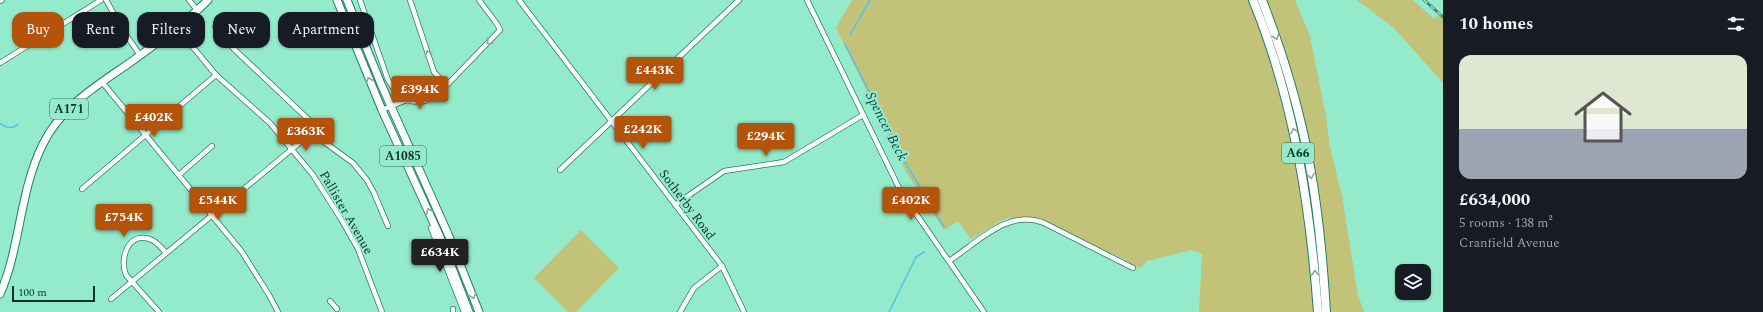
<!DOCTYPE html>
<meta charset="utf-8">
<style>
body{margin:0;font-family:Spectral,serif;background:#20242c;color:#f1f3f6;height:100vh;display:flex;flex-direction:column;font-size:15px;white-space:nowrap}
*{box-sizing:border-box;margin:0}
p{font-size:13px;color:#9ea1a6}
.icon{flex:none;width:22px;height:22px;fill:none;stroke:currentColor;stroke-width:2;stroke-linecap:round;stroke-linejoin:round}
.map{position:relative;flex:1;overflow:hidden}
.drawer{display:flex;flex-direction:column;background:#171b24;width:320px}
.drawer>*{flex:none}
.banner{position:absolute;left:12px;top:12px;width:380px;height:36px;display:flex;gap:8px}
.tools{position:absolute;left:1395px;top:264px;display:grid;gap:8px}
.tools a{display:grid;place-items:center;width:36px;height:36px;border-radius:8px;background:#171b24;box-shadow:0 1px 3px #0004;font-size:20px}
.scale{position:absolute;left:12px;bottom:10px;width:83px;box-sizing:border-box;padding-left:4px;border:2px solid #0d3328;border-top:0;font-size:11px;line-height:14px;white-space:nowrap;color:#0d3328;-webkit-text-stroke:3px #93ebcb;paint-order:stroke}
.price{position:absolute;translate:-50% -34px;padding:0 9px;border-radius:4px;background:#b45309;color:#fff;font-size:13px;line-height:26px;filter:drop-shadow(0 1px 2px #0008)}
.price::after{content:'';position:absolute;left:50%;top:24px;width:12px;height:9px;margin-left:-6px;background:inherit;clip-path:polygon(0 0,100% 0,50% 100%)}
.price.selected{background:#222;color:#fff}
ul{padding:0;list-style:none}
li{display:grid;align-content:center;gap:8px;height:212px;padding:0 16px}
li+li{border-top:1px solid #363941}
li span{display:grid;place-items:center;height:124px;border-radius:12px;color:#555}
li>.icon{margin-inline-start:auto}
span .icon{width:72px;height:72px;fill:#fffc;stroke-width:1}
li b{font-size:17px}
h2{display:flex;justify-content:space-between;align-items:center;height:48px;padding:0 16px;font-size:17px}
.chip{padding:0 14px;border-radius:12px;background:#171b24;box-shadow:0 1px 3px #0004;font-size:14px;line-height:36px}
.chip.selected{background:#b45309;color:#fff}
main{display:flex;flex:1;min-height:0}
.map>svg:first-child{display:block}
.green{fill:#c2c379}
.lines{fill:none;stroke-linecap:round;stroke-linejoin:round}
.stream{stroke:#4ac4f6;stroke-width:1.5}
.minor-casing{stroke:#1f7f64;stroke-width:6}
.primary-casing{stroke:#1f7f64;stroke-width:9}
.trunk-casing{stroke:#1f7f64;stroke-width:10}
.minor{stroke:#fff;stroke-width:4.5}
.primary{stroke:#fff;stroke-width:7}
.trunk{stroke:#fff;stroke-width:8}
.rail-casing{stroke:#4b8873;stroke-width:3}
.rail{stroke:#93ebcb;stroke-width:1.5;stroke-dasharray:4.5;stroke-linecap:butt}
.oneway{stroke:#92a39e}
.labels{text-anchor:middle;stroke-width:4;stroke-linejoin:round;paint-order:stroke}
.shield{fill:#93ebcb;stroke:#356a59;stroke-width:1}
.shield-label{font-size:12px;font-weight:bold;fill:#0d3328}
.street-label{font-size:13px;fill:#0d3328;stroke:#93ebcb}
.water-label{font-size:14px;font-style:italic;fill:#0a3f54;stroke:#93ebcb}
</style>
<main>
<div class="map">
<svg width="1443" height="312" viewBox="0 0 1443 312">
<rect width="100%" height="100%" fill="#93ebcb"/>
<g class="green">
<path d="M852,0H1250C1266,45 1281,90 1292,137C1305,194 1309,253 1315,312H1199L1202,254L1192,250L1147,261L1142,267L1139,268L1118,256L1024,217L1006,218L971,239L958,221L944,230L906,172L836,28Z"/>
<path d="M1266,0H1295L1310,36L1326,116L1330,147L1342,196L1358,295L1364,312H1330C1323,205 1306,100 1266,0Z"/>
<path d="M1357,0H1413L1434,19L1439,14L1443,18V83L1394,28Z"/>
<path d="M581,230L619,268L576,312H568L534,278Z"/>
</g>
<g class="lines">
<g class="stream">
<path d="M850,35L870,0"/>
<path d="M845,44L906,164L944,227"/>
<path d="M0,123C6,128 12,130 18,124"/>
<path d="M889,312L916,257L924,252"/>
</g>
<defs>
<g id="minor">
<path d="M106,0L124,32L140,55"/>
<path d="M189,0L198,11"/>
<path d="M360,0L388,80L394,89"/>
<path d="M410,0L434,72L443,82L448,84L500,30L497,24L479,0"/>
<path d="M519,0L722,266L744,312"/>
<path d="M807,0L901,192L984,312"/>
<path d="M0,1L2,0"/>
<path d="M215,27L234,49L310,121L316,136L353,163L367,180L374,193L388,226"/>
<path d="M177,28L216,75L270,123L313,175L341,219L358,249L382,312"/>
<path d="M228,42L235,35"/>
<path d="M0,63L101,0"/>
<path d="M102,82L242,252L269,295L278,312"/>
<path d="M397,93C411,106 429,104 442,91"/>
<path d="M382,110L404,101L408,100"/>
<path d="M560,170L739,0"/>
<path d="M179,175L212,146"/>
<path d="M82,189L216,75"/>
<path d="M675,205L724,171L784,162L863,115"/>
<path d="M431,228L464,312"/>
<path d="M949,261C977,243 1008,208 1044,223L1133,268"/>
<path d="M111,299L315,130"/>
<path d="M330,301L337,309"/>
<path d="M159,312L126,275C119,257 129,230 152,240C158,243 162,248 166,253"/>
<path d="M453,312V309"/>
<path d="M680,312L694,288L722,266"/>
</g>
<g id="primary">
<path d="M337,0L382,110L440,237L469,312"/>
<path d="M347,0L381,84L448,234L479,312"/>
<path d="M0,294C21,246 19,192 43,144C60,108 96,86 128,64C156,44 184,24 208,0"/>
</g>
<g id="trunk">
<path d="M1253,0C1294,100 1310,205 1318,312"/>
<path d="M1262,0C1283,54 1300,110 1310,167C1319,215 1323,263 1326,312"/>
</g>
</defs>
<use href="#minor" class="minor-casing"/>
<use href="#primary" class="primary-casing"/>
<use href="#trunk" class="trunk-casing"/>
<use href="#minor" class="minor"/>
<use href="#primary" class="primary"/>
<use href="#trunk" class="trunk"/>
<defs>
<path id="rail" d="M1424,0L1443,17"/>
</defs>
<use href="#rail" class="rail-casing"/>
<use href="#rail" class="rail"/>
</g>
<defs><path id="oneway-chevron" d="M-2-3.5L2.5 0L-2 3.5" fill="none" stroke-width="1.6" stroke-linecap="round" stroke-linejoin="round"/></defs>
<g class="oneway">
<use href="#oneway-chevron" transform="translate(1276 37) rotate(71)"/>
<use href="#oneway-chevron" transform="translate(489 42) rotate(135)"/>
<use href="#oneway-chevron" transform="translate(428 53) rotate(-108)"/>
<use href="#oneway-chevron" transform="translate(369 80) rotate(-112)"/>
<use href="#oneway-chevron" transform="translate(1294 131) rotate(-103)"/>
<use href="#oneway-chevron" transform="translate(1311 176) rotate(81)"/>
<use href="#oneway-chevron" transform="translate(429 211) rotate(-114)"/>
<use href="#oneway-chevron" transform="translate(1315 273) rotate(-95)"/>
<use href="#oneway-chevron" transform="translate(473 296) rotate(69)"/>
</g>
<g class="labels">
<g class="shield">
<rect x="50" y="99" width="38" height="20" rx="3"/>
<rect x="1282" y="143" width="32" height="20" rx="3"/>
<rect x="380" y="146" width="46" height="20" rx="3"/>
</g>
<g class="shield-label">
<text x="69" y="113">A171</text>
<text x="1298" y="157">A66</text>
<text x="403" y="160">A1085</text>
</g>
<g class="street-label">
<text transform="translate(688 204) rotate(53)" y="5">Sotherby Road</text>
<text transform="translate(347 212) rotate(60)" y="5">Pallister Avenue</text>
</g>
<g class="water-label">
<text transform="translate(887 126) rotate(63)" y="5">Spencer Beck</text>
</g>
</g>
</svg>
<div class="tools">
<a><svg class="icon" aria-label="layers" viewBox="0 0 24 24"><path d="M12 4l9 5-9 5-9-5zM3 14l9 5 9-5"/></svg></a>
</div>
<div class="scale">100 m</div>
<b class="price" style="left:655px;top:91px">£443K</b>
<b class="price" style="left:420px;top:110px">£394K</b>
<b class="price" style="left:154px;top:138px">£402K</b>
<b class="price" style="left:643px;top:150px">£242K</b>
<b class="price" style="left:306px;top:152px">£363K</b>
<b class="price" style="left:766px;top:157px">£294K</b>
<b class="price" style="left:218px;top:221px">£544K</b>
<b class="price" style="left:911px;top:221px">£402K</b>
<b class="price" style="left:124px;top:238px">£754K</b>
<b class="price selected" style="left:440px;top:273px">£634K</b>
<div class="banner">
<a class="chip selected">Buy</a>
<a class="chip">Rent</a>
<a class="chip">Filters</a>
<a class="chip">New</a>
<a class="chip">Apartment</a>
</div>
</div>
<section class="drawer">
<h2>10 homes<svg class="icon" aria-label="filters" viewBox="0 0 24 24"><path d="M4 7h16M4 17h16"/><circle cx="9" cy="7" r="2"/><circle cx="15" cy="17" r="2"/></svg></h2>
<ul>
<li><span style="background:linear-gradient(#dfe7d0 60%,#9aa5b1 0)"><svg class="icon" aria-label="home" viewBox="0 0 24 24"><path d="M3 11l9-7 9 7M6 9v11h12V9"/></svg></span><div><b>£634,000</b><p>5 rooms · 138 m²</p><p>Cranfield Avenue</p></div></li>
</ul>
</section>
</main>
